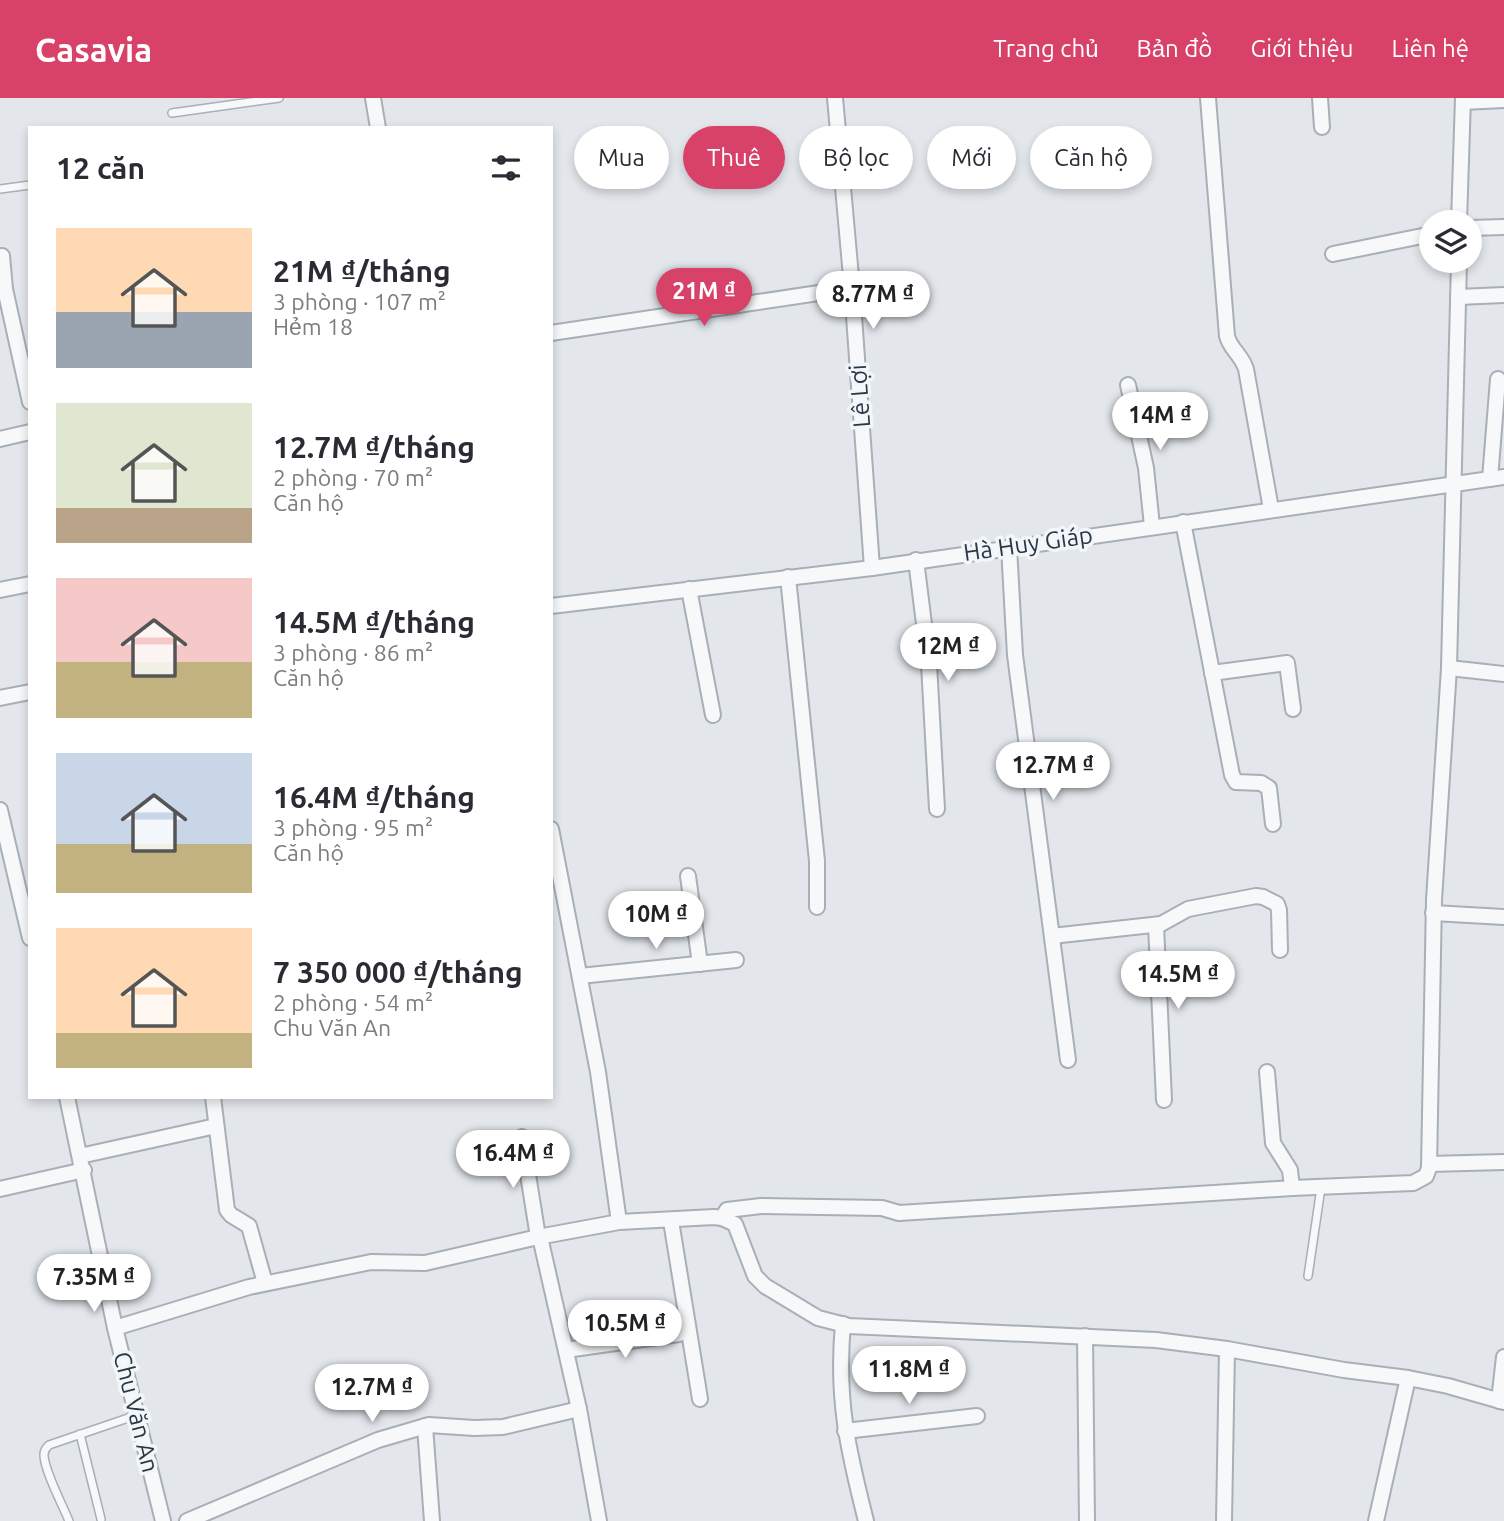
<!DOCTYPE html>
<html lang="vi">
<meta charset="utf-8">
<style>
body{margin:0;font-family:Ubuntu,sans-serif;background:#f7f7f7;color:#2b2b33;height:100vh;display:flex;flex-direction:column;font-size:26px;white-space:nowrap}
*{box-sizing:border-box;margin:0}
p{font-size:23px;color:#7c7c81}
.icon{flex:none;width:38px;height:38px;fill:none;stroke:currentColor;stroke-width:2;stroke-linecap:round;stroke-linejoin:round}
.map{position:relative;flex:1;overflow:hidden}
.sheet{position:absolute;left:28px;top:28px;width:525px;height:973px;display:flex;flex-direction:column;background:#fff;border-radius:0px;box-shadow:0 4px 10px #0003}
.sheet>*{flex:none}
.hud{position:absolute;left:574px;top:28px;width:665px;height:63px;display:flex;gap:14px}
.tools{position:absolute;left:1419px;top:112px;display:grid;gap:14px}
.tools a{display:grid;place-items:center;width:63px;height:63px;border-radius:50%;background:#fff;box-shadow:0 4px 10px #0003;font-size:35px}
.price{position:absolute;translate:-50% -60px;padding:0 16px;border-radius:24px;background:#fff;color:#222;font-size:23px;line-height:46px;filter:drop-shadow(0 2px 4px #0008)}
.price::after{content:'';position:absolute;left:50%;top:42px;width:21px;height:16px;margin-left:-10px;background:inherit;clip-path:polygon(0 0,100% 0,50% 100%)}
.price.current{background:#d84168;color:#fff}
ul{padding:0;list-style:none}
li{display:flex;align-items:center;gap:21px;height:175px;padding:0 28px}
li span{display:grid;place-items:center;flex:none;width:196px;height:140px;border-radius:0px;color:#555}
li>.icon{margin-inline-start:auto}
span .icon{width:84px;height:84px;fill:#fffc;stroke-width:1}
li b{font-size:30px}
h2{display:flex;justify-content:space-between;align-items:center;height:84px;padding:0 28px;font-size:30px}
.tag{padding:0 24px;border-radius:32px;background:#fff;box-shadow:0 4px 10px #0003;font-size:24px;line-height:63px}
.tag.current{background:#d84168;color:#fff}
header{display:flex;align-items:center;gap:42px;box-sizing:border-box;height:98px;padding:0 35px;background:#d84168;color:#fff}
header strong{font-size:33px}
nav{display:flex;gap:38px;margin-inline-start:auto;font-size:24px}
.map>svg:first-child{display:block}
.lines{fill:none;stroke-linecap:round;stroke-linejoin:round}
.lane-casing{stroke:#a7afb7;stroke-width:10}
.street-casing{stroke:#a7afb7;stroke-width:18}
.lane{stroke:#f6f8fa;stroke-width:7}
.street{stroke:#f6f8fa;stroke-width:14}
.labels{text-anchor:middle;stroke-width:7;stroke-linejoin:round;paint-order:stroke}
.street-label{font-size:24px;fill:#293746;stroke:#f3f6f9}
</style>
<header>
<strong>Casavia</strong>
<nav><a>Trang chủ</a><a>Bản đồ</a><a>Giới thiệu</a><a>Liên hệ</a></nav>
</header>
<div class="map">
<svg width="1504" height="1423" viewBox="0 0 1504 1423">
<rect width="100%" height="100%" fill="#e3e7ec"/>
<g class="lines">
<defs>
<g id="lane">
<path d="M172,15L279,0"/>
<path d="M0,91L30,87"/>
<path d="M1308,1178L1321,1090"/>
<path d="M80,1336L101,1421"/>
<path d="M69,1423C63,1408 44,1372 44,1357C44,1352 46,1350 49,1347L137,1317"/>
</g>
<g id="street">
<path d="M373,0L378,30"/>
<path d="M835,0L852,190L872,470"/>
<path d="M1208,0L1227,238C1230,251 1241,256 1246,271L1271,411"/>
<path d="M1320,0L1322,29"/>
<path d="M1463,4L1504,2"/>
<path d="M1459,124L1463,0"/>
<path d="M1470,130L1504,129"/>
<path d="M1333,156L1432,136"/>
<path d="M2,158L5,191L30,304"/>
<path d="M1458,199L1504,197"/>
<path d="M551,235L852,190"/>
<path d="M1128,287L1146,370L1152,428"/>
<path d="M0,341L30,334"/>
<path d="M1490,381L1498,281"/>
<path d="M1183,424L1232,677L1236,684L1261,685L1269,690L1273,726"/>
<path d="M1009,449L1015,557L1068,962"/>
<path d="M916,462L929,566L937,711"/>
<path d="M788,479L817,763V809"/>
<path d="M689,491L713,617"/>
<path d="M0,492L30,486"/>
<path d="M551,508L872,470L1504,379"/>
<path d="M1449,570L1504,576"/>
<path d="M1212,575L1287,565L1293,611"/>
<path d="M0,600L30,594"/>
<path d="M0,712L30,840"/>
<path d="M551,731L598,974L619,1124"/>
<path d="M688,778L700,866"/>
<path d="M1433,815L1504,819"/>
<path d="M1156,827L1164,1002"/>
<path d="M1052,838L1161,826L1188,811L1256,798L1263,799L1277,806L1279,812L1280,852"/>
<path d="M580,878L736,862"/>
<path d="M67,999L115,1230L163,1423"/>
<path d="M213,999L227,1112L231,1117L249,1128L265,1185"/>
<path d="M522,1039L538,1139"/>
<path d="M80,1058L216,1028"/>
<path d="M1429,1066L1504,1064"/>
<path d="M1292,1090L1413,1085L1426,1078L1429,1070L1434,802L1449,570L1459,163"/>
<path d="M0,1091L84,1072"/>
<path d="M722,1120L727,1112L761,1108L882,1110L899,1115L1292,1090L1290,1072L1273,1045L1267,974"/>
<path d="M671,1123L700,1301"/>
<path d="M540,1139L579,1311L599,1423"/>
<path d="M843,1226C836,1301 848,1352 866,1423"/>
<path d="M115,1230L249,1189L371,1164L425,1165L538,1139L619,1124L714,1119L722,1120L735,1126L755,1178L765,1188L818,1220L849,1228L1156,1242L1227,1251L1344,1272L1408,1280L1448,1288L1504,1304"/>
<path d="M1085,1238L1087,1423"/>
<path d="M566,1252L679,1236"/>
<path d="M1499,1303L1504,1259"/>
<path d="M425,1328L432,1423"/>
<path d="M845,1333L977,1318"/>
<path d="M187,1423L378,1342L429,1327L474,1330L503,1329L579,1311"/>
<path d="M1224,1423L1227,1251"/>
<path d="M1376,1423L1408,1280"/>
</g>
</defs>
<use href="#lane" class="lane-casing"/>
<use href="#street" class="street-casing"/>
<use href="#lane" class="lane"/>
<use href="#street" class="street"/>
</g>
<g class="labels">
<g class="street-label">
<text transform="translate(860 298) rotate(-94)" y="8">Lê Lợi</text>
<text transform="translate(1028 446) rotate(-8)" y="8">Hà Huy Giáp</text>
<text transform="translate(136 1314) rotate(76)" y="8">Chu Văn An</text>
</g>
</g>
</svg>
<div class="tools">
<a><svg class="icon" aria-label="layers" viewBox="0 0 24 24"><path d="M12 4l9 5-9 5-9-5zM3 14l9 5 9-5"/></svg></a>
</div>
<b class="price current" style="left:704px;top:230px">21M ₫</b>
<b class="price" style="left:873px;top:233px">8.77M ₫</b>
<b class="price" style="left:1160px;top:354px">14M ₫</b>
<b class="price" style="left:948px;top:585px">12M ₫</b>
<b class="price" style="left:1053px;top:704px">12.7M ₫</b>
<b class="price" style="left:656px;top:853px">10M ₫</b>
<b class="price" style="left:1178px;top:913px">14.5M ₫</b>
<b class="price" style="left:513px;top:1092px">16.4M ₫</b>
<b class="price" style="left:94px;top:1216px">7.35M ₫</b>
<b class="price" style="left:625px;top:1262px">10.5M ₫</b>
<b class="price" style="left:909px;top:1308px">11.8M ₫</b>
<b class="price" style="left:372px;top:1326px">12.7M ₫</b>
<div class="hud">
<a class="tag">Mua</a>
<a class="tag current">Thuê</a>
<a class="tag">Bộ lọc</a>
<a class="tag">Mới</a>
<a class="tag">Căn hộ</a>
</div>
<section class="sheet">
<h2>12 căn<svg class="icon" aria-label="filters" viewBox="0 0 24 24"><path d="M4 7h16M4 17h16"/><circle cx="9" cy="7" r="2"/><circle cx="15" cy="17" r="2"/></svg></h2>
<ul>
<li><span style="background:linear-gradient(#ffd9b3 60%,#9aa5b1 0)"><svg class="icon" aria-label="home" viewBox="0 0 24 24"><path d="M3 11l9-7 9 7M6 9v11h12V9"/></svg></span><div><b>21M ₫/tháng</b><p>3 phòng · 107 m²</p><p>Hẻm 18</p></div></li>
<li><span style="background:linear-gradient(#dfe7d0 75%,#b9a48a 0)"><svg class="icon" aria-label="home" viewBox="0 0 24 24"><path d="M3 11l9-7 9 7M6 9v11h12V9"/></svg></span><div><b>12.7M ₫/tháng</b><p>2 phòng · 70 m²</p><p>Căn hộ</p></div></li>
<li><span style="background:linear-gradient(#f6c9c9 60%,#c2b280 0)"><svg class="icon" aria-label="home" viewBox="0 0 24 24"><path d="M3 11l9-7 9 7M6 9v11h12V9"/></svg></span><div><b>14.5M ₫/tháng</b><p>3 phòng · 86 m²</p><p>Căn hộ</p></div></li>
<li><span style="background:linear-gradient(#c9d6e8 65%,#c2b280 0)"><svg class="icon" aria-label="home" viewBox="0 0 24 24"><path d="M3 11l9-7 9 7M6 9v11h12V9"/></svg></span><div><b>16.4M ₫/tháng</b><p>3 phòng · 95 m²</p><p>Căn hộ</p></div></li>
<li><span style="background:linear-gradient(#ffd9b3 75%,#c2b280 0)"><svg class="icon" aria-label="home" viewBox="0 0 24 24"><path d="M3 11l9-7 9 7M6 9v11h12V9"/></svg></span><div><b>7 350 000 ₫/tháng</b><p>2 phòng · 54 m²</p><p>Chu Văn An</p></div></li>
</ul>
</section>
</div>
